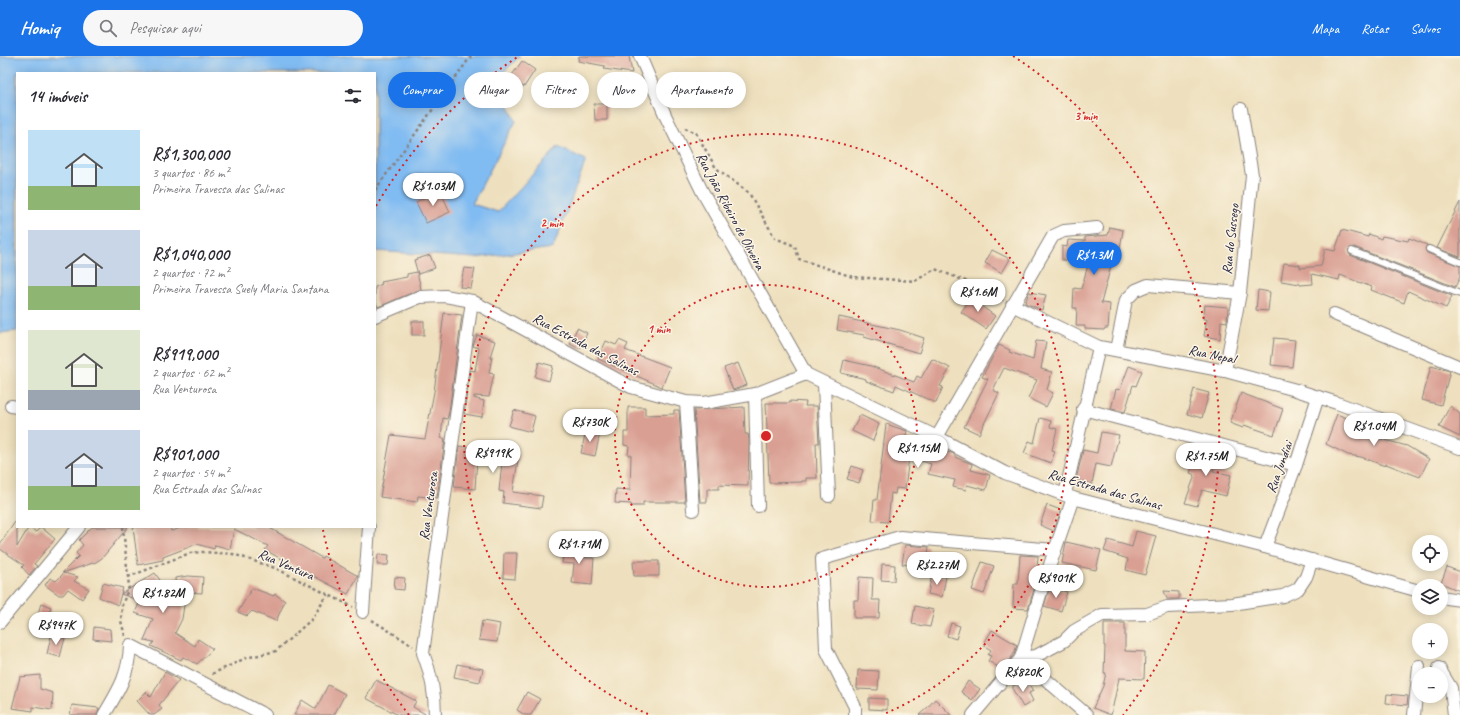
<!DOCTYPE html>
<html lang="pt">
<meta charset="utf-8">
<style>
body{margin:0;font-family:Caveat,sans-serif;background:#f7f7f7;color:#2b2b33;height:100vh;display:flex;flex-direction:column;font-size:15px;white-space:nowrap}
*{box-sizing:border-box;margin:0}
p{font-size:13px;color:#7c7c81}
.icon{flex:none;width:22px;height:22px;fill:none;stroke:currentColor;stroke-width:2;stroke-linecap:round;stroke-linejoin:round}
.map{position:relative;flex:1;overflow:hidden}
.panel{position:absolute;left:16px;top:16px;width:360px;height:456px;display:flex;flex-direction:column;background:#fff;border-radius:0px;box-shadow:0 2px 10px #0003}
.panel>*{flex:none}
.top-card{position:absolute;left:388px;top:16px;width:380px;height:36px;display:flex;gap:8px}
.fabs{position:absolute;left:1412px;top:479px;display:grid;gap:8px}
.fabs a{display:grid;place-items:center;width:36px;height:36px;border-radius:50%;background:#fff;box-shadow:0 2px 10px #0003;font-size:20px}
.price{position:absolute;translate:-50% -34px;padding:0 9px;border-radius:14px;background:#fff;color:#222;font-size:13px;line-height:26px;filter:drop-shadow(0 1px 2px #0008)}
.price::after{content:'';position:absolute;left:50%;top:24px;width:12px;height:9px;margin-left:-6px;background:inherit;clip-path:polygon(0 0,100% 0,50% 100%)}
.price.current{background:#1a73e8;color:#fff}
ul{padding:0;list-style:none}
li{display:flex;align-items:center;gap:12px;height:100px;padding:0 12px}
li span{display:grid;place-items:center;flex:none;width:112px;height:80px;border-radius:0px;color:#555}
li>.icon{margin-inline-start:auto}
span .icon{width:48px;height:48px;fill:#fffc;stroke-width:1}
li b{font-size:17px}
h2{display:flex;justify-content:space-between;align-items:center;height:48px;padding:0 12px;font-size:17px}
.chip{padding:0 14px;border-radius:18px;background:#fff;box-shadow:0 2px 10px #0003;font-size:14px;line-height:36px}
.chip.current{background:#1a73e8;color:#fff}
header{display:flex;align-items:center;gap:24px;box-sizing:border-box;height:56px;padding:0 20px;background:#1a73e8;color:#fff}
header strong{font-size:19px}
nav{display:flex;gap:22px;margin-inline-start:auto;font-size:14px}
.search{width:280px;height:36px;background:#f7f7f7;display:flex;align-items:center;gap:10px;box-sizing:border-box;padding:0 14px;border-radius:22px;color:#7c7c81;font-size:15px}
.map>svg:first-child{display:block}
.water{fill:#80bbf2;stroke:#516e96}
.building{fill:#d99f93}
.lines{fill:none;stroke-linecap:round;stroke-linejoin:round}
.service-casing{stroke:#88817c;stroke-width:8}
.minor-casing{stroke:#88817c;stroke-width:14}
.path{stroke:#88817c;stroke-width:2.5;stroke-dasharray:3 3;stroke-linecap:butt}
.service{stroke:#fff;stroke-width:6}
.minor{stroke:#fff;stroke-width:12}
.ring{fill:none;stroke:#d62828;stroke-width:2;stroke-dasharray:2 4}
.labels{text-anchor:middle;stroke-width:3;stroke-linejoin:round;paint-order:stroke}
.street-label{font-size:14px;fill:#22223b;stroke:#fcf5e5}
.centre{fill:#d62828;stroke:#fcf5e5;stroke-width:2}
.ring-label{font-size:12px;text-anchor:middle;font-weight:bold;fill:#d62828;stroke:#fcf5e5;stroke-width:3;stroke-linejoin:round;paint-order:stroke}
</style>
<header>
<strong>Homiq</strong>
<div class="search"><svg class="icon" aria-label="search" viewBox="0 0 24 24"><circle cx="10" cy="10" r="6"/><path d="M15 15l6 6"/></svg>Pesquisar aqui</div>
<nav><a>Mapa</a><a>Rotas</a><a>Salvos</a></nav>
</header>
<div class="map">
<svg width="1460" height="659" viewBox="0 0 1460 659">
<rect width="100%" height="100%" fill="#fcf5e5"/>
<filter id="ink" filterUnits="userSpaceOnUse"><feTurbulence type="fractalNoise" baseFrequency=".025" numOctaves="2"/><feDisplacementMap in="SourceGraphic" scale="8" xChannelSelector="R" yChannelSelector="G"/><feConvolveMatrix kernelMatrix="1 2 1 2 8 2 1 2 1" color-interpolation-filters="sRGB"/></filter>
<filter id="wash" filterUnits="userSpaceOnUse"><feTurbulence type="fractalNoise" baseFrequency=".012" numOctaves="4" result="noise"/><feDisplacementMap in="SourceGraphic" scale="16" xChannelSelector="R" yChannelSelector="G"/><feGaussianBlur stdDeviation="0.9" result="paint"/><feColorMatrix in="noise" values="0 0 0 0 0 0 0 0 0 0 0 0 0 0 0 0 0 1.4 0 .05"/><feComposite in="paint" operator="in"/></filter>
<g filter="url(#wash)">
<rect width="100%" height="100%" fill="#eee0be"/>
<path class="water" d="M0,0H520L496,23L516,65L472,148L498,156L558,91L586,104L553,192L475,202L375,195V17H17V275L0,277Z"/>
<g id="blocks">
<g class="building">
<path d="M579,0H629L632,17L604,13L605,10L578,5Z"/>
<path d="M522,5L535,14L524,31L510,22Z"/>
<path d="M594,48H607V64H595Z"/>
<path d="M440,134L450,156L426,167L416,146Z"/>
<path d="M1460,146V201L1437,192Z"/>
<path d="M1110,171L1123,174L1118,207L1112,206L1101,247L1110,248L1108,272H1105L1104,274L1085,273V270H1076L1077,252H1073L1074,232L1081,233L1089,206L1062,204V190L1067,191L1068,184L1085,185V181L1108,179Z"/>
<path d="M1342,174L1368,181L1369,178L1381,183L1382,180L1408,185L1409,182L1427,189L1425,193L1427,197L1460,210V221L1455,231L1354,191L1348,194L1350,199L1452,240L1446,252L1408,235L1404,247L1371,234L1372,231L1340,219L1339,224L1312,218L1313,228L1300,229V228L1281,225L1284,207L1300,209V212L1321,210L1325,193L1335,195Z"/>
<path d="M992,194L1010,203L1002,217L985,207Z"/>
<path d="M430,199L435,212L418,218L414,204Z"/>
<path d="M464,212L475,213L471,232L460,231Z"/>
<path d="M417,216L421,233L378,251L375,244V231L382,228L381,226L407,221V218Z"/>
<path d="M1258,234L1270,236L1268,255L1256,254Z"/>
<path d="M1029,236L1046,239L1042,254L1025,247Z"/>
<path d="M970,243L981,246L980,249L995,260L986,273L961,256Z"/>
<path d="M1205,249L1228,251L1227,266L1221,265L1220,283L1204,280L1207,263H1203Z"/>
<path d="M444,257L462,259L449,356L447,363L443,362L441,382L445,383L437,442L418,440L417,446L380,441L391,379L425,383L434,336Z"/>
<path d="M839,261L900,274L924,282L919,297L864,281V279L837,274Z"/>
<rect x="412" y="265" width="12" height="14"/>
<path d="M577,272L587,277L580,293L570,288Z"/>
<path d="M477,279L495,285L490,301H492L489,317L494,318L489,341L474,340V342L484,345L482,361L464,358L470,314L475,315L479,292L473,290Z"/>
<path d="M1274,282L1295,284L1292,311L1271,309Z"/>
<path d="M619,284L628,288L625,294L670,311L662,331L598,303L606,285L616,289Z"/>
<path d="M1036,285L1046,286L1041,313L1052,316L1047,334L1053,337L1046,351L1028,342L1037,324L1004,312L993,334L999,337L979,378L964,371L988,323L982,321L999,289L1010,294L1009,296L1033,304Z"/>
<path d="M932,303L950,312L940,330L943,331L936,347L896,329L894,335L866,325V323L841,317L844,304L871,310L914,326L917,320L921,322Z"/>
<path d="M539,306L553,310L549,325L535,321Z"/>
<path d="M738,307L747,329L733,334L724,312Z"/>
<path d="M1129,310L1142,315L1136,330L1133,329L1125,356L1111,353L1116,333L1120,334Z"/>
<path d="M1431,310L1450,315L1441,349L1422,344Z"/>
<path d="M1194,333L1209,337L1202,362L1187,358Z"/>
<path d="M1241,337L1283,353L1274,379L1244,369L1243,372L1230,367Z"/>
<path d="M790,345L806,346L805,350H817L819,387H816L817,422H806V425H802V426L769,427L766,347H790Z"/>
<path d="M1450,350L1460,358V381L1439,371Z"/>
<path d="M628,351H645V359L674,358V354H679L685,446H643V450H631V448L615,447L616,433L630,434L631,399H628L629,390L624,389V376H628Z"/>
<path d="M744,351L745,378H748L749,384L748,430L719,429V433H707V446H700L694,354Z"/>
<path d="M514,354L535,360L531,376L509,370Z"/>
<path d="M1337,358L1349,363L1348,365L1382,380L1381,383L1407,390L1429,403L1420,421L1386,408L1385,410L1361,401L1348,399L1326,388Z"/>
<path d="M860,359L879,368L873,385L852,375Z"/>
<path d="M1040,362L1051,365L1050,371L1057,373L1052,394L1055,395L1051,407L1024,397L1029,385L1034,387Z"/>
<path d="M886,368L907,375L905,383L930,391V394L952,397L955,399V401L972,408L971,414L990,419L986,434L967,429L966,434L953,431L955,424L928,418L931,408L909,401L905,433L896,432L895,438L891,437L888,466L872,465L874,444H877Z"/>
<path d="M586,374L600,377L595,400L581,397Z"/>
<path d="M1101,376L1119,379L1111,411L1096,408L1092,428L1076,424L1083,394L1097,397Z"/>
<path d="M459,390L519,398L513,436L543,440L541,452L503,447L504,436L499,435L502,406L477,403L475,433L454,431Z"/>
<path d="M1198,391L1218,398L1213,415L1231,419L1226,440L1202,434L1197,450L1185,447L1195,419L1190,417Z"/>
<path d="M852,410L863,414L859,427L847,423Z"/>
<path d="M1047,449L1061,454L1054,475L1040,469Z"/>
<path d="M17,463V491L29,471L36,476L41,471L55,483L34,508L37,510L29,519L22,511L24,509L0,493V488Z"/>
<path d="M92,471H128L102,502L96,506L62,517L79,500L76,497L83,489L79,484Z"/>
<path d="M133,471H170L171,475L185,471H268L322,502L323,500L358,520L348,538L296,511L265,494L268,490L234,473L230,493L215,489L214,493L197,488L163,501V504L138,509Z"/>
<path d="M1136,475L1156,480L1145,519L1126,514L1128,503L1104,495L1108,484L1132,491Z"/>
<path d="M1066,486L1101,494L1096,514L1062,507Z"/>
<path d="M905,489L929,491L926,511L902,508Z"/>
<path d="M564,490L587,492L586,502H594L592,529L572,527L574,508L562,507Z"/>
<path d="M504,497H517L515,523L503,522Z"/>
<path d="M378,498L389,499L388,509H377Z"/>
<path d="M1020,499L1038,500L1036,527L1028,553L1013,552L1014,528H1018Z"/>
<path d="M633,505H659V520H634Z"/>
<path d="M982,506L994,510L984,538L972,534Z"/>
<path d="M882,508L895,509L894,525L881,524Z"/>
<path d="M1447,511L1460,516V535L1441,527Z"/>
<path d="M64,517L78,521L74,525L89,533L82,543L68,533L63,539H59L45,529L50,522L56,525Z"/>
<path d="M155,517L177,549L175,522L188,520L203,521L202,537L186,536L182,563L175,577L195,590L198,583L213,593L197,608L183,601L181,604L151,590L154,586L144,584L153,563L135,557L140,545L121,538L118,549L99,541L103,527L123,532L121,538Z"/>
<path d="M932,518L946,521L942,541L928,538Z"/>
<path d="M395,521L405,522L404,534L394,533Z"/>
<path d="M859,521L873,522L872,544H880L879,562H854V544H858Z"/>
<path d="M1050,531L1067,536L1061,555L1044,550Z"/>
<path d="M252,532L274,540L275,538L285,545L276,565L252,555L247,560L238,556Z"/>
<path d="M1164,535L1179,536V543H1167Z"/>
<path d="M41,547L51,551L48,561L38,558Z"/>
<path d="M915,550L934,554L930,571L912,568Z"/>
<path d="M482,565L500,568L497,586L479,584Z"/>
<path d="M951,567L960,570L956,583L947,580Z"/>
<path d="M1104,567H1125V595L1145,596L1144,623L1119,622L1111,659L1093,652L1103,630L1106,617H1104L1105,590H1104Z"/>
<path d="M94,571L110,573L111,585L93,583Z"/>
<path d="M992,574L1017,589L1014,598L1007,607L1004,605L1000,612L988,605L991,600L988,599L991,594L983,589Z"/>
<path d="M51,580L65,582L60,601L47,598Z"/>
<path d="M457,608L483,613L480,626L454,621Z"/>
<path d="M858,614L879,615L878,634L857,633Z"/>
<path d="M165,616L179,624L159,649L162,653L154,659H150L137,645L146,636L151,641Z"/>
<path d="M40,619V633L53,637L52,654L33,651V655L12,652L20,621Z"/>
<path d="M1026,623L1033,635L1029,637L1033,645L1023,651L1013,634V630Z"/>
<path d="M376,624L416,645L413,651L427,659H398L366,642Z"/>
<path d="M968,625L980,633L972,644L961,636Z"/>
<path d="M328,629L345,638L334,659H294L302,644L316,653Z"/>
<path d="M527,636L540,643L531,659H525L517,654Z"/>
<path d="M1387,638L1408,640L1407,649L1386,647Z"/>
<path d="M869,642L887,643V654L869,653Z"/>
<path d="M935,643L951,659H919L927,652Z"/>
<path d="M72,649L99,652L97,659H70Z"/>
</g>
</g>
</g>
<g filter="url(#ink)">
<use href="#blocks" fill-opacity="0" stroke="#88817c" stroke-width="1"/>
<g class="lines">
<defs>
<g id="service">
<path d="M1429,193L1460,206"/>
<path d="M1352,195L1460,238"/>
</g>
<g id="minor">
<path d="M640,0L666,61L702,135L806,318"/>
<path d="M1012,249L1099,291L1225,315L1296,334L1337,347L1460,392"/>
<path d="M1334,258L1460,311"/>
<path d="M375,260L420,241L445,240L472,245L631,331L686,346L704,347L755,338L806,318L937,381L1005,417L1073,442L1265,491L1419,535"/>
<path d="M1116,294L1126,244L1136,234L1148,229L1240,237"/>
<path d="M1225,315L1240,237L1252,119L1241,53"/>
<path d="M824,328L829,440"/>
<path d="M755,338L758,450"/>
<path d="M686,346L693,454"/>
<path d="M11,350L17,351"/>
<path d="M1083,353L1296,409"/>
<path d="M937,381L1053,180L1064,175L1097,172"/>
<path d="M1065,438L1099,291"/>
<path d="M1265,491L1296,409L1318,341"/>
<path d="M1441,541L1460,544"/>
<path d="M363,556L369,471"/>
<path d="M0,566L79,471"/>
<path d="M1021,602L1036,600L1064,585L1074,575L1102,559L1147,558L1167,551L1232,548L1283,540L1298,533L1306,521L1312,504"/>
<path d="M1021,602L1087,659"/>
<path d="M1439,612L1451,632L1454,659"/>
<path d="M104,659C119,634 129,618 130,589L265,659"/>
<path d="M435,659C435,637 431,617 423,597L472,245"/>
<path d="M855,659V651L826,593L822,503L900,481L1055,494"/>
<path d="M973,659L1021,602L1043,529L1073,442"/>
<path d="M1414,659L1419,610"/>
</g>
</defs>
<use href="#service" class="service-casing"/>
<use href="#minor" class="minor-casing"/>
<g class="path">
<path d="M685,72L696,77L716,112L749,137L775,182L795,190L799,203L853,221L915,225L935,213L986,233L1003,244"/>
<path d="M375,134L471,0"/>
<path d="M123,471L129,531L122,549L121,565L125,580"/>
<path d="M128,521L190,497L203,496L233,498L275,512L353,551"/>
<path d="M372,564L413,590"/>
<path d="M212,618L246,602L276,595L312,563L328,538"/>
</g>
<use href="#service" class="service"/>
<use href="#minor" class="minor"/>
</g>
</g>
<g class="ring">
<circle cx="766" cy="380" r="151"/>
<path d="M648 658A302 302 0 1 1 884 658"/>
<path d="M409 659A453 453 0 0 1 323 474M376 150A453 453 0 0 1 519 0M1013 0A453 453 0 0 1 1123 659"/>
</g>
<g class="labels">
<g class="street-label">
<text transform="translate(731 155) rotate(62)" y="5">Rua João Ribeiro de Oliveira</text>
<text transform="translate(1230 183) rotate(-84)" y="5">Rua do Sussego</text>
<text transform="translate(586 288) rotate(28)" y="5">Rua Estrada das Salinas</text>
<text transform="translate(1212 298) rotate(12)" y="5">Rua Nepal</text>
<text transform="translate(1279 411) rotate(-70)" y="5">Rua Jundiai</text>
<text transform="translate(1105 433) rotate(16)" y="5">Rua Estrada das Salinas</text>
<text transform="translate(428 450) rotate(-82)" y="5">Rua Venturosa</text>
<text transform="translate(286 508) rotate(23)" y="5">Rua Ventura</text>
</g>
</g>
<circle cx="766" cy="380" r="6" class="centre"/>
<g class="ring-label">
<text x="1086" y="64">3 min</text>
<text x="552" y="171">2 min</text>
<text x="659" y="277">1 min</text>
</g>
</svg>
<div class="fabs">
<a><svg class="icon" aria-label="locate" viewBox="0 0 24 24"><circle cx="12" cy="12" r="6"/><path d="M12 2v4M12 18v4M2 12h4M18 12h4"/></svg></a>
<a><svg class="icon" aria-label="layers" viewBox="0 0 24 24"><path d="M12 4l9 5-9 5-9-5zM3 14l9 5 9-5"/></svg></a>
<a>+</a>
<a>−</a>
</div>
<b class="price" style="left:433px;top:151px">R$1.03M</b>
<b class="price current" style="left:1094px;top:220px">R$1.3M</b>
<b class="price" style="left:978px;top:257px">R$1.6M</b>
<b class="price" style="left:590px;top:387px">R$730K</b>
<b class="price" style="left:1374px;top:391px">R$1.04M</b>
<b class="price" style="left:918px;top:413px">R$1.15M</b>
<b class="price" style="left:493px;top:418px">R$919K</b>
<b class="price" style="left:1206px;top:421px">R$1.75M</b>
<b class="price" style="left:579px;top:509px">R$1.71M</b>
<b class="price" style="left:937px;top:530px">R$2.27M</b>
<b class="price" style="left:1056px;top:543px">R$901K</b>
<b class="price" style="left:163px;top:558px">R$1.82M</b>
<b class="price" style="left:56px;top:590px">R$947K</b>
<b class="price" style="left:1023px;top:637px">R$820K</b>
<div class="top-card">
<a class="chip current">Comprar</a>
<a class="chip">Alugar</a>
<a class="chip">Filtros</a>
<a class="chip">Novo</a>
<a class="chip">Apartamento</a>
</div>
<section class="panel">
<h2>14 imóveis<svg class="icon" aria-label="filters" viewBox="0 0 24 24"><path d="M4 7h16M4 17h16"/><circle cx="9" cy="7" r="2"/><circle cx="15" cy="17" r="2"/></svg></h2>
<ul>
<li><span style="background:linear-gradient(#bfe0f5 70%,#8fb573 0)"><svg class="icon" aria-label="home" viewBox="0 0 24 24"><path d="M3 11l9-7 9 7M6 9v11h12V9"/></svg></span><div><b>R$1,300,000</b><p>3 quartos · 86 m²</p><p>Primeira Travessa das Salinas</p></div></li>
<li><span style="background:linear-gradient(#c9d6e8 70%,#8fb573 0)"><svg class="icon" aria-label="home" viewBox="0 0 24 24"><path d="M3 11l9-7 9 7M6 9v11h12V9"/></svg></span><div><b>R$1,040,000</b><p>2 quartos · 72 m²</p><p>Primeira Travessa Suely Maria Santana</p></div></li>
<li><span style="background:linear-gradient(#dfe7d0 75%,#9aa5b1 0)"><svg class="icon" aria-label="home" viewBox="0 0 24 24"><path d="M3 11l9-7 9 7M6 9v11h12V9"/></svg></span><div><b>R$919,000</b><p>2 quartos · 62 m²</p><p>Rua Venturosa</p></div></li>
<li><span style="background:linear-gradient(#c9d6e8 70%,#8fb573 0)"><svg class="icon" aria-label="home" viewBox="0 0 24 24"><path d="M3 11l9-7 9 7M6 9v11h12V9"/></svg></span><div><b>R$901,000</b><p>2 quartos · 54 m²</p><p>Rua Estrada das Salinas</p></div></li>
</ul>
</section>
</div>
